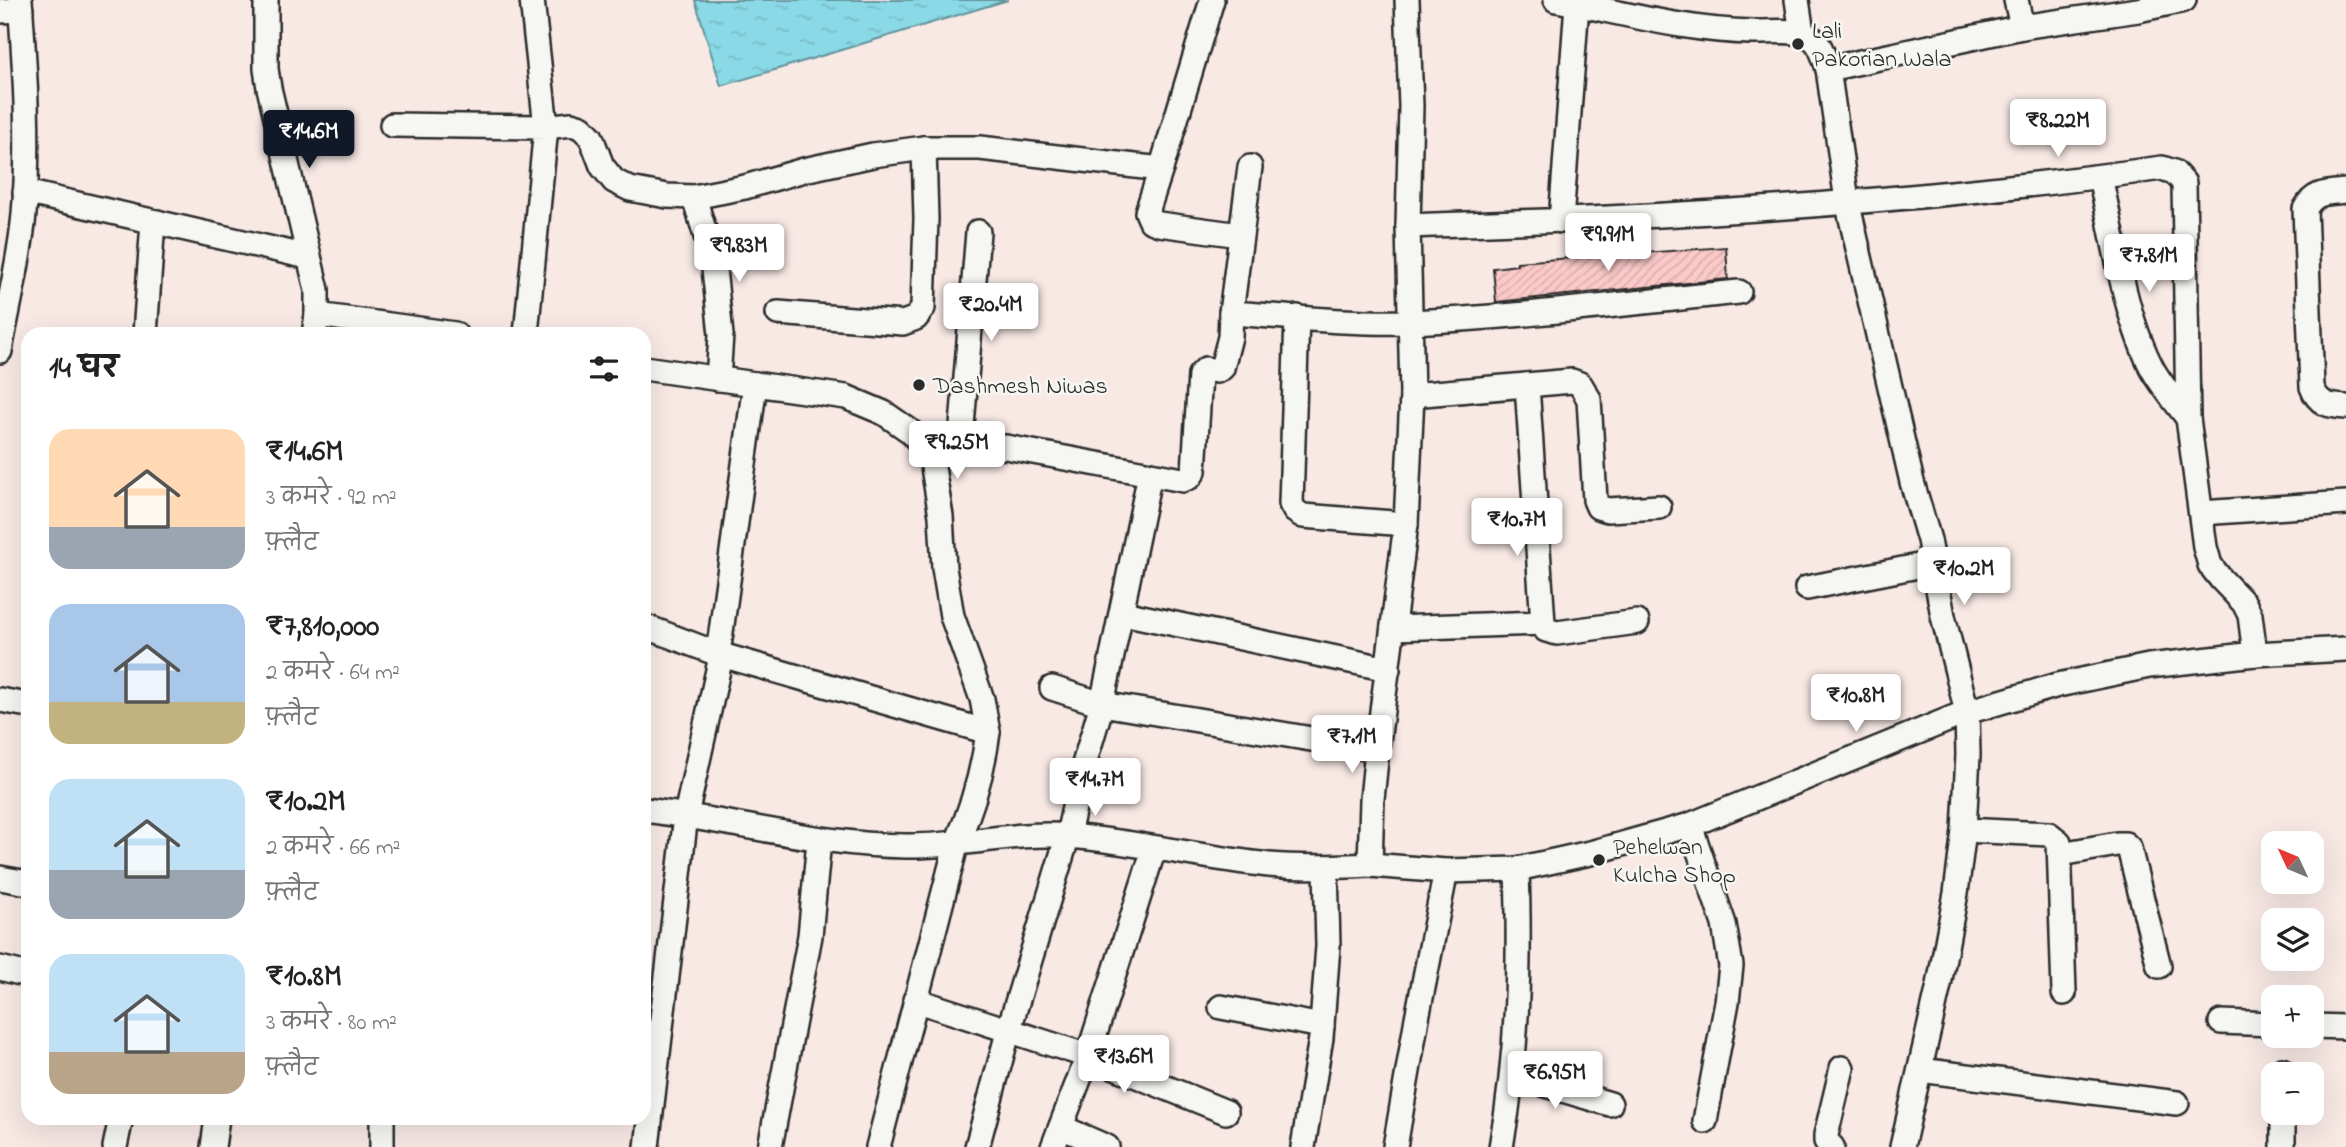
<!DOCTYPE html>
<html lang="hi">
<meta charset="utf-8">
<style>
body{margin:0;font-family:"Indie Flower","Playpen Sans Deva",sans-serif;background:#f6f6f6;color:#222;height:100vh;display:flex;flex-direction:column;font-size:26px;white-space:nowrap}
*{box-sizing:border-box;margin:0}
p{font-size:23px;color:#767676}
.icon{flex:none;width:38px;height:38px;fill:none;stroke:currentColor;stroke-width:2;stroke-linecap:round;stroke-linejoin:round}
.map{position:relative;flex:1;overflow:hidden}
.sheet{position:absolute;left:21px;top:327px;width:630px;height:798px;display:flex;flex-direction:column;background:#fff;border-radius:21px;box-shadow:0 7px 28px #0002}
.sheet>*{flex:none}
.needle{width:46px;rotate:314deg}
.tools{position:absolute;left:2261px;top:831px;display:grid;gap:14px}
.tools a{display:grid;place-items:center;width:63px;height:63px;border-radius:14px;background:#fff;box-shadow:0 7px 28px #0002;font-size:35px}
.price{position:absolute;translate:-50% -60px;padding:0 16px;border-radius:7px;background:#fff;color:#222;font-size:23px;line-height:46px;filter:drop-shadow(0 2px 4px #0008)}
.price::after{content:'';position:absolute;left:50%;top:42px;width:21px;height:16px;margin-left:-10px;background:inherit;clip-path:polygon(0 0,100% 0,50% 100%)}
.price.active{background:#111827;color:#fff}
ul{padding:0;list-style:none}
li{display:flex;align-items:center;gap:21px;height:175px;padding:0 28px}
li span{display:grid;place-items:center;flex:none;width:196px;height:140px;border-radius:21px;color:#555}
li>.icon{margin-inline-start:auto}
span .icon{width:84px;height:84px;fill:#fffc;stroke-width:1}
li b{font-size:30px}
h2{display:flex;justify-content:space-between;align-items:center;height:84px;padding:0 28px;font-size:30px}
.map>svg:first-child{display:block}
.water{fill:url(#water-ripples);stroke:#64939b;stroke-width:2}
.building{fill:url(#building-hatch);stroke:#2b2b2b;stroke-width:2}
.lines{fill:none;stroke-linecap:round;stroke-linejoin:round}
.street-casing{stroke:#2b2b2b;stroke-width:28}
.street{stroke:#f6f6f2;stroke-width:23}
.poi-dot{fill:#2b2b2b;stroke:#f6f6f2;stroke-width:2.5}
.labels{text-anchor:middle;stroke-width:5;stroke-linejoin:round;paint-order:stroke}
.poi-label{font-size:24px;fill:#2b2b2b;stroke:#f6f6f2;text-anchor:start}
</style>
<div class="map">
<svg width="2346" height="1147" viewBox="0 0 2346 1147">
<defs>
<pattern id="water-ripples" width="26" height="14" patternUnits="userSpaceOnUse" patternTransform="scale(1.75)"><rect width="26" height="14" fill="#8ad9e6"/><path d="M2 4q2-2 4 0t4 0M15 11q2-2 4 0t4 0" fill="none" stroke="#77bac5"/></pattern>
<pattern id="building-hatch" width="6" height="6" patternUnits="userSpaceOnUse" patternTransform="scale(1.75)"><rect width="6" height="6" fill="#fbcac8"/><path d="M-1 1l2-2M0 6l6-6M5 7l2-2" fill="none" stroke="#d7aeac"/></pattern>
</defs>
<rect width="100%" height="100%" fill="#f8e9e5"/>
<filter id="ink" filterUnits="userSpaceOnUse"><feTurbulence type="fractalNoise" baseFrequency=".0143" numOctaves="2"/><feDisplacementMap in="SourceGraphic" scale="14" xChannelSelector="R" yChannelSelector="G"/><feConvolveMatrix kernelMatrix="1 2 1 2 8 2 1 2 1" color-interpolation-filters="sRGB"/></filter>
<g filter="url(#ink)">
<path class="water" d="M695,0H1008L721,86Z"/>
<path class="building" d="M1726,247L1728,279L1496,302L1493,268L1517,265V262Z"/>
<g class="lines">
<defs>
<g id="street">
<path d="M266,0V69L269,88L317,290V315L314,334"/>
<path d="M532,0L546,127L571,124L581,127L591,137L602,166L614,181L630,189L667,196L694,197L745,187L804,170L873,155L924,148H980L1161,169L1212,0"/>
<path d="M1556,0C1620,12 1686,31 1752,32C1769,33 1795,28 1810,37C1821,42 1824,58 1828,69L2022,27L2138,10L2184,0"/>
<path d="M1797,0L1802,33"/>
<path d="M2016,0L2022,27"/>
<path d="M0,11L21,10"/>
<path d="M1828,69L1847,201L1912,482L1929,540L1943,616L1967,712L1968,755L1964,830L1956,893L1939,985L1902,1147"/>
<path d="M392,125L546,127L526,334"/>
<path d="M1250,167L1231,313C1290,317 1351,324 1411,322C1521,317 1630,303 1739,292"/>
<path d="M1161,169L1147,212L1151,221L1159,224L1240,235"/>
<path d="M2100,177C2114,237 2124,316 2153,370C2163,387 2176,403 2188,418"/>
<path d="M2346,191C2327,193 2315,191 2305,209L2312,387C2318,404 2328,406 2346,407"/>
<path d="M25,192L308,257"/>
<path d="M694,197L713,259L721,335L718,379"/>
<path d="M1561,221L1577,4"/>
<path d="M1408,226C1660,218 1912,203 2162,168L2174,172L2184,183L2188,418L2205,547L2210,565L2221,579L2244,603L2250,615L2255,654"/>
<path d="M778,313L903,323L916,318L923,308L926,219L924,148"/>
<path d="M317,315L455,334"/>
<path d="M1297,317L1291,504L1295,511L1303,516L1406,524"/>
<path d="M145,334L153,222H157"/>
<path d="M0,351C8,306 20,260 24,214C30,144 25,70 20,0"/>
<path d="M644,368L755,384L718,654L720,661L686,815L647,1147"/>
<path d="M755,384L846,397L884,413L910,431L931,455L941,516L944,568L952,616L982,699L988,732"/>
<path d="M1412,395L1572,381L1580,384L1589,399L1595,500L1598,507L1608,510L1659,507"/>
<path d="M960,450L978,232"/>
<path d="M931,455L960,450L1006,447L1183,480L1190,477L1194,471L1200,375L1206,369L1217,371L1222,368L1230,337L1231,313"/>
<path d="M2201,513L2346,503"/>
<path d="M1807,588L1933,563"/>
<path d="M1123,613L1388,669"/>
<path d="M1543,623L1546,630L1557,633L1637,622"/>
<path d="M644,626L718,654L988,732C983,771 973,806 957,842L878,1147"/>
<path d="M1393,628L1543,623L1527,385"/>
<path d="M1052,688L1102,704L1377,750"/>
<path d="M0,700L28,705"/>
<path d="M644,810C732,820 817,845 906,846C961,847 1015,831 1070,836C1137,842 1203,858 1269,865C1303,868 1336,867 1370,865L1372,799L1377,750L1406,524L1412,395L1408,226L1411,106L1407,0"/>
<path d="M1690,825L1724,924L1731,966L1727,1002L1705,1121"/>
<path d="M1964,830L2049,834L2059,842L2064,993"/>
<path d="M2061,854L2117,844H2125L2129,848L2159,966"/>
<path d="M1370,865L1446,871L1517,869L1590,853L1690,825L1967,712L2058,685L2149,666L2255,654L2346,649"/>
<path d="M0,878L28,883"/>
<path d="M0,968L28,975"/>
<path d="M915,1000L1088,1056L1154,849"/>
<path d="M1221,1007L1322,1026"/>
<path d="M2221,1022L2273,1024"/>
<path d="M2312,1026L2346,1027"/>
<path d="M1920,1070L2177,1103"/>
<path d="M2282,1070L2283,1074"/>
<path d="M1512,1075L1610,1104"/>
<path d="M2283,1113V1147"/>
<path d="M1061,1127L1107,1147"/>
<path d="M115,1147L121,1118"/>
<path d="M213,1147L217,1118"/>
<path d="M382,1147V1118"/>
<path d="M770,1147L810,936L819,840"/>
<path d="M977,1147L1009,1029L1068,835L1082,771L1102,704L1150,474"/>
<path d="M1053,1147L1088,1056L1226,1112"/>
<path d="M1303,1147L1321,1038L1328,946L1326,867"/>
<path d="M1395,1147L1417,1018L1446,871"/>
<path d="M1501,1147C1518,1055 1520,962 1517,869"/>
<path d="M1832,1147L1826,1141V1135L1842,1068"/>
</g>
</defs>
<use href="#street" class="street-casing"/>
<use href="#street" class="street"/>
</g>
</g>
<g class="poi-dot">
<circle cx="1798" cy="44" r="7"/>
<circle cx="919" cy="385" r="7"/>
<circle cx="1599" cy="860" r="7"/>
</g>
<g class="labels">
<g class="poi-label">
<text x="1812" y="38">Lali<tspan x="1812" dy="28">Pakorian Wala</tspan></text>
<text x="933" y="393">Dashmesh Niwas</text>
<text x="1613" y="854">Pehelwan<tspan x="1613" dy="28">Kulcha Shop</tspan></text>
</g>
</g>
</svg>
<div class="tools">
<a><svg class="needle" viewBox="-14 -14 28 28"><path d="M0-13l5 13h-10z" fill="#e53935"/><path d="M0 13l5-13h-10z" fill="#767676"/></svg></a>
<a><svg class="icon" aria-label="layers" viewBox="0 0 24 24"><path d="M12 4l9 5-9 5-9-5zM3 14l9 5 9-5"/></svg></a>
<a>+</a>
<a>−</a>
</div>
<b class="price" style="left:2058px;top:159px">₹8.22M</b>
<b class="price active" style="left:309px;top:170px">₹14.6M</b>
<b class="price" style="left:1608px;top:273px">₹9.91M</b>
<b class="price" style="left:739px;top:284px">₹9.83M</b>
<b class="price" style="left:2149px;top:294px">₹7.81M</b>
<b class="price" style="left:991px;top:343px">₹20.4M</b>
<b class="price" style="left:957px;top:481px">₹9.25M</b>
<b class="price" style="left:1517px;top:558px">₹10.7M</b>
<b class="price" style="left:1964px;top:607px">₹10.2M</b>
<b class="price" style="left:1856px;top:734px">₹10.8M</b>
<b class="price" style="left:1352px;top:775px">₹7.1M</b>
<b class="price" style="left:1095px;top:818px">₹14.7M</b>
<b class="price" style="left:1124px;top:1095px">₹13.6M</b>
<b class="price" style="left:1555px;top:1111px">₹6.95M</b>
<section class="sheet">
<h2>14 घर<svg class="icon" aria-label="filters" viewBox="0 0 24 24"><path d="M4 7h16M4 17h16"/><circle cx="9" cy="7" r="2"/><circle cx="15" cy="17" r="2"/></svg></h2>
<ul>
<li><span style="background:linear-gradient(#ffd9b3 70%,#9aa5b1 0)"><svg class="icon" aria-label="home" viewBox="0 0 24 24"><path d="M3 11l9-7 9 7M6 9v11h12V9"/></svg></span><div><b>₹14.6M</b><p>3 कमरे · 92 m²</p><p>फ़्लैट</p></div></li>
<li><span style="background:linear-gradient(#a9c7e8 70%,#c2b280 0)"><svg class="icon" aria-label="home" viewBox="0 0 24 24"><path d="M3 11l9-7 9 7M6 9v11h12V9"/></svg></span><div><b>₹7,810,000</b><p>2 कमरे · 64 m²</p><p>फ़्लैट</p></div></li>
<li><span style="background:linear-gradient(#bfe0f5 65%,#9aa5b1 0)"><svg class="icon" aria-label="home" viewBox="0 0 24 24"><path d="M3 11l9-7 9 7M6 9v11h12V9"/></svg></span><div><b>₹10.2M</b><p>2 कमरे · 66 m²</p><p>फ़्लैट</p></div></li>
<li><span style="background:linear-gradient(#bfe0f5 70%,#b9a48a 0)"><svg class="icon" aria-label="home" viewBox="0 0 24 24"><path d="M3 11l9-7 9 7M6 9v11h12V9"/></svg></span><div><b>₹10.8M</b><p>3 कमरे · 80 m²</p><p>फ़्लैट</p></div></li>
</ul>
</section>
</div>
